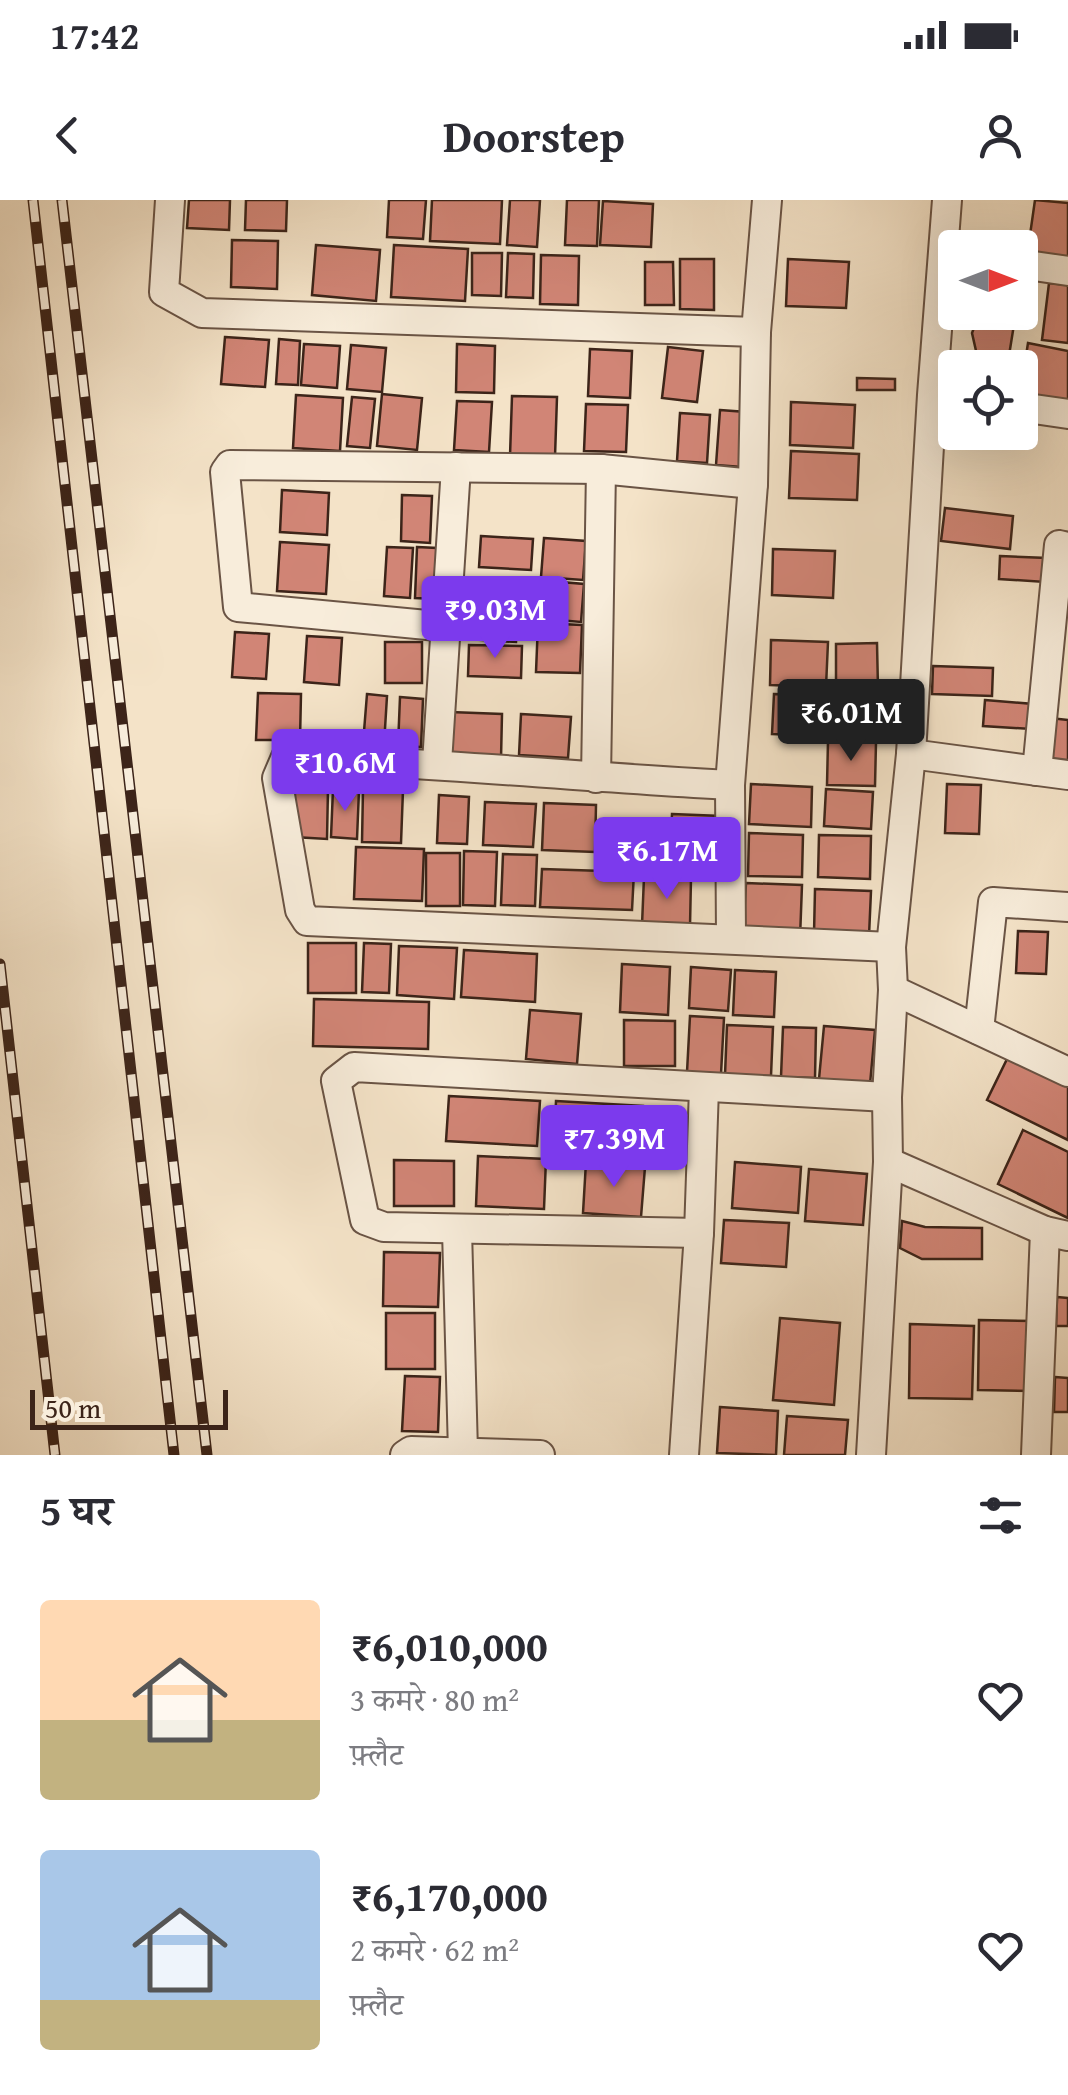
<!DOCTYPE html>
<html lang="hi">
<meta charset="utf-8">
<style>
body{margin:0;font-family:"Gentium Book Plus","Noto Serif Devanagari",serif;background:#f7f7f7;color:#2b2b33;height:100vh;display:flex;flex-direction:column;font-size:38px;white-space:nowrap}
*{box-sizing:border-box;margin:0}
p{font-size:32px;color:#7c7c81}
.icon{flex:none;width:55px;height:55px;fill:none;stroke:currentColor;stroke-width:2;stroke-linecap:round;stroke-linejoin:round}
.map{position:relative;height:1255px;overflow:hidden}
.side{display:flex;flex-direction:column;background:#fff;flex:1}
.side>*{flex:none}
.needle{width:65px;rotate:90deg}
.tools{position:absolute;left:938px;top:30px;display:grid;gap:20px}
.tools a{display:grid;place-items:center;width:100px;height:100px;border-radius:10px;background:#fff;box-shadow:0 10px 40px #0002;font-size:50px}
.scale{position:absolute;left:30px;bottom:25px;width:198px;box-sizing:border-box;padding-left:10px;border:5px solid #3c2419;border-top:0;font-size:28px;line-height:35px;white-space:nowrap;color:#3c2419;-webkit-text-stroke:8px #f8eddb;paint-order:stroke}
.price{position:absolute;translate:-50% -85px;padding:0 22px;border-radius:10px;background:#7c3aed;color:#fff;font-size:32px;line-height:65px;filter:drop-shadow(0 2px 5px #0008)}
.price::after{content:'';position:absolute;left:50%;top:60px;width:30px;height:22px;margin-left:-15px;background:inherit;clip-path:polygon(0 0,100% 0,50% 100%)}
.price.on{background:#222;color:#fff}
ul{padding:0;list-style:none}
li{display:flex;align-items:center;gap:30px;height:250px;padding:0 40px}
li span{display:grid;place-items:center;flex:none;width:280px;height:200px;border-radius:10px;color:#555}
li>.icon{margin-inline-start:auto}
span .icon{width:120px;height:120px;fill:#fffc;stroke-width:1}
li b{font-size:42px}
h2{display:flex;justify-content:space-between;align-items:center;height:120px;padding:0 40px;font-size:42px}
.status{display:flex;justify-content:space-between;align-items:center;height:70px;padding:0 50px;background:#fff;direction:ltr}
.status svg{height:28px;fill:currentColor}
header{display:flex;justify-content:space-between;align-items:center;height:130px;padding:0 40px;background:#fff;font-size:45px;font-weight:700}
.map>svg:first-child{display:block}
.building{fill:#d18576;stroke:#3c2419;stroke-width:2.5}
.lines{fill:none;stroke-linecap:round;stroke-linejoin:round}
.minor-casing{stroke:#6a5445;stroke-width:32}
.minor{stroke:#f8eddb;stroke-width:28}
.rail-casing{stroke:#3c2419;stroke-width:11}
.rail{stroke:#f8eddb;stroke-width:8;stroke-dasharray:22;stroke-linecap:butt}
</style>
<div class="status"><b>17:42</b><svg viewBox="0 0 49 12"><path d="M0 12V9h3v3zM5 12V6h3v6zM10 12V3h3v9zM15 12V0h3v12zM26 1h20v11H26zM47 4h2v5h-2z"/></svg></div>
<header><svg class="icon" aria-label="back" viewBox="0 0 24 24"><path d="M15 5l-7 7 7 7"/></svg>Doorstep<svg class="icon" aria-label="person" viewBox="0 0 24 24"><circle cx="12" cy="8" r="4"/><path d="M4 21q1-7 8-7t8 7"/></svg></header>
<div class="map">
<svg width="1068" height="1255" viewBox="0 0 1068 1255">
<rect width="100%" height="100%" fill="#f4e3c8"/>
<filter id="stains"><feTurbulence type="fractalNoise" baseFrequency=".002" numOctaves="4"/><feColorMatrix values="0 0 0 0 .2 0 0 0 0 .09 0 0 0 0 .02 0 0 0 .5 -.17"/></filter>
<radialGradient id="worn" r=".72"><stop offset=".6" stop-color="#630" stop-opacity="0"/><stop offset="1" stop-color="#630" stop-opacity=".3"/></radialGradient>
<g class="building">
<path d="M189,0H230L229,30L187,28Z"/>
<path d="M246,0H287L286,31L245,30Z"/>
<path d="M389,0H426L423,39L387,37Z"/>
<path d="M432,0H502L500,44L430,41Z"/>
<path d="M510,0H540L537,47L507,45Z"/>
<path d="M567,0H599L597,46L565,45Z"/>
<path d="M1035,0L1068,3V62L1027,56Z"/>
<path d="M603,1L653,4L651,47L600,45Z"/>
<path d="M232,40L278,41L277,89L231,87Z"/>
<path d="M316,45L380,50L376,101L312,95Z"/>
<path d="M394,45L468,49L465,101L391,97Z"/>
<path d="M472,53H502L501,96L472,95Z"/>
<path d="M508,53L534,54L533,98L506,97Z"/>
<path d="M541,55L579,56L578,105L540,104Z"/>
<path d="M680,59H714V110L680,109Z"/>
<path d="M788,59L849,62L846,108L786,106Z"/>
<path d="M645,62H673L674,105H645Z"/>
<path d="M1049,83L1068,85V143L1042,140Z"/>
<path d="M980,112H1016L1007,168H982L979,164L972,133Z"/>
<path d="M225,137L269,140L265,187L221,184Z"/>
<path d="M279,139L300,141L298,185L276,184Z"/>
<path d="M1028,143L1068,151V203L1020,194Z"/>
<path d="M304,144L340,146L337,188L301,185Z"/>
<path d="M457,144L495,146L494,193L456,192Z"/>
<path d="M351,145L386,148L382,192L347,189Z"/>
<path d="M668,147L703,151L697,202L662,198Z"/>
<path d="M590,149L632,151L630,198L588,196Z"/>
<path d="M857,178L895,179V190H857Z"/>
<path d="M382,194L422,198L417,250L377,246Z"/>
<path d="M296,195L343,198L340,251L293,248Z"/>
<path d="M512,196L557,197L555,257L510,256Z"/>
<path d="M352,197L375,199L370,248L347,246Z"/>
<path d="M457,201L492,202L489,252L454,250Z"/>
<path d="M791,202L855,205L853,248L790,245Z"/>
<path d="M586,204L628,205L626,252L584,251Z"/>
<path d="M720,210L746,212L742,267L716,265Z"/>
<path d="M680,213L710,215L707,263L677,261Z"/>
<path d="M791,251L859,254L857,300L789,298Z"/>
<path d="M282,290L329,293L327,335L280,332Z"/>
<path d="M402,295L432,296L430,343L401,341Z"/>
<path d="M945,308L1013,316L1010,349L941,341Z"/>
<path d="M481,336L533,339L531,370L479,367Z"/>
<path d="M544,338L586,341L583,380L541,377Z"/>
<path d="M280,342L329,345L326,394L277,391Z"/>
<path d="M387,347L413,348L410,398L384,396Z"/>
<path d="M417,347L437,348L436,399L415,398Z"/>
<path d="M773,349L835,351L833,398L772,395Z"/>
<path d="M1000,356L1047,358L1045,382L999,379Z"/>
<path d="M537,380L584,384L581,422L534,418Z"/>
<path d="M470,407L518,410L516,442L468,439Z"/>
<path d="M538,423L582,425L580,473L536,472Z"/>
<path d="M235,432L269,434L266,479L232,477Z"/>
<path d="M307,436L342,438L339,485L304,482Z"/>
<path d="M771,440L828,442L826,487L770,485Z"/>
<rect x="385" y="442" width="37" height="41"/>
<path d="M877,443L878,489H836V444Z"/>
<path d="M469,445L522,446L521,478L468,476Z"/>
<path d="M933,466L993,468L992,496L932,494Z"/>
<path d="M258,493L301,494L300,540H256Z"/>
<path d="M367,494L387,496L384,545L363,544Z"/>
<path d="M774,494L831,496L829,536L772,534Z"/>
<path d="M839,494L882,495L881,536H838Z"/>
<path d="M400,497L423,499L421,547L398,546Z"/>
<path d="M985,500L1033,504L1031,529L983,526Z"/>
<path d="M450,512L502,514L501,559L448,557Z"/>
<path d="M521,514L571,517L568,558L519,555Z"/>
<path d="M1050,518L1068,520V569L1045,567Z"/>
<path d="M828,541L876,542L875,586L827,585Z"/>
<path d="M751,584L812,587L811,627L749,624Z"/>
<path d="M947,584L981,585L979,634L945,633Z"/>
<path d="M295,587L328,588L327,639L294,637Z"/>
<path d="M333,589L359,590L357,639L331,637Z"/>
<path d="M363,589L403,590L401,643L362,642Z"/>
<path d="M826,589L873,592L871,629L824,626Z"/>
<path d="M439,595L469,597L467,644L437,643Z"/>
<path d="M485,602L536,604L533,647L483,645Z"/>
<path d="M544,603L596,605L595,652L542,650Z"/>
<path d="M672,614L721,616L718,677L669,674Z"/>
<path d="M749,633L803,635L802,677L748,676Z"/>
<path d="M819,635L871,636L870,679L818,677Z"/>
<path d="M356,647L424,649L422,701L354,699Z"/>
<path d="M464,651L497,652L495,706L463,705Z"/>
<rect x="426" y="653" width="34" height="53"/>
<path d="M503,654L537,655L535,706L501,705Z"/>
<path d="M542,669L634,672L632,710L540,707Z"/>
<path d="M644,677L691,678L690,726L642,725Z"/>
<path d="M746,683L802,685L800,738L743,736Z"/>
<path d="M815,689L871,691L869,736L814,734Z"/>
<path d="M1018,731L1048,732L1046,774L1016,773Z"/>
<rect x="308" y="743" width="48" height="50"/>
<path d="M364,743L391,744L389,793L362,792Z"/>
<path d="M399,746L457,748L454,799L397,795Z"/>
<path d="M464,750L537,754L535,802L461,797Z"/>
<path d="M622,764L670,767L668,815L620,812Z"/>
<path d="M691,767L731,770L728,811L689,808Z"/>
<path d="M735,770L776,772L774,817L733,815Z"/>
<path d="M314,799L429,802L428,849L313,846Z"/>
<path d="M530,810L581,814L577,864L526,859Z"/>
<path d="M690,816L724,818L721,874L687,872Z"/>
<path d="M624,820L675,821V866H624Z"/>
<path d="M727,825L773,827L771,876L725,875Z"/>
<path d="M824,826L875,830L870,884L819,879Z"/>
<path d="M783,827L816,828L815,878L781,877Z"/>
<path d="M1009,855L1068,884V940L987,900Z"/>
<path d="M449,896L540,901L537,946L446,941Z"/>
<path d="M556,901L643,906L641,955L554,950Z"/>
<path d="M1023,930L1068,952V1018L998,984Z"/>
<path d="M478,956L546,959L544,1009L476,1006Z"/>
<path d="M394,960L454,961V1006H394Z"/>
<path d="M586,962L645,967L641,1017L583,1013Z"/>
<path d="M735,962L801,967L798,1013L732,1008Z"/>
<path d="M809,969L867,974L863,1025L805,1021Z"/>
<path d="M724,1020L789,1023L786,1067L721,1063Z"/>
<path d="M902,1021L925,1027L982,1028V1059H922L900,1048Z"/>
<path d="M384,1052L440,1053L438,1107L383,1106Z"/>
<path d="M1057,1097L1068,1098V1126H1056Z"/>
<rect x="386" y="1113" width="49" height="56"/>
<path d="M780,1118L840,1123L834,1205L773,1200Z"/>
<path d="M979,1120L1034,1121L1033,1191L978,1190Z"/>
<path d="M910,1124L974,1126L972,1199L909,1198Z"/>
<path d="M405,1176L440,1177L438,1232L402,1231Z"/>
<path d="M1055,1177L1068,1178V1212H1054Z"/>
<path d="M720,1207L778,1211L776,1255L717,1253Z"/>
<path d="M787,1216L848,1220L845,1255H784Z"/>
</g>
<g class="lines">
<defs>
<g id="minor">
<path d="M170,0L164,92L202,113L756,132"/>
<path d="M1020,64L1068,71"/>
<path d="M1020,207L1068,214"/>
<path d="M448,427L238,407L225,272L230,265L601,269L753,284"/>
<path d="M911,554L1068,575"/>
<path d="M437,563L456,267"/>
<path d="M1037,571L1059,345L1068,347"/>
<path d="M596,578L601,269"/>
<path d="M730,585C582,577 434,563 286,557L277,578L300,710L307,721L891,747"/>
<path d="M731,738L730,585L753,284L756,132L767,0"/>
<path d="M893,790L1068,872"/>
<path d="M979,830L993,702L1068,707"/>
<path d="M888,962L1045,1031L1068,1036"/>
<path d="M457,1030L463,1252"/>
<path d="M699,1033L384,1027L365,1020L336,881L354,867L887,897"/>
<path d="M405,1255L411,1251L540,1255"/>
<path d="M684,1255L699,1033L704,888"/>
<path d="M871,1255L888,962L887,897L893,790L891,747L911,554L932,195L947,0"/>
<path d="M1036,1255L1045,1031"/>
</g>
</defs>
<use href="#minor" class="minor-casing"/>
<use href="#minor" class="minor"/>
<defs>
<g id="rail">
<path d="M33,0L174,1255"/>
<path d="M62,0L207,1255"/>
<path d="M0,764L55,1255"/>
</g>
</defs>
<use href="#rail" class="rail-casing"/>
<use href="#rail" class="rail"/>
</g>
<rect width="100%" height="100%" filter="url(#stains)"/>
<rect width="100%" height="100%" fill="url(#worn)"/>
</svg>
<div class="tools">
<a><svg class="needle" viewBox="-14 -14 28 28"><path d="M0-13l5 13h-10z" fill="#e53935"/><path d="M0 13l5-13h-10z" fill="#7c7c81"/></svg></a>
<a><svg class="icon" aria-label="locate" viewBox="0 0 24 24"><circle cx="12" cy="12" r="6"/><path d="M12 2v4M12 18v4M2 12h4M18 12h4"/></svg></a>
</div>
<div class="scale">50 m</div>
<b class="price" style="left:495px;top:461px">₹9.03M</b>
<b class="price on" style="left:851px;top:564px">₹6.01M</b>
<b class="price" style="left:345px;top:614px">₹10.6M</b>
<b class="price" style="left:667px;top:702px">₹6.17M</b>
<b class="price" style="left:614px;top:990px">₹7.39M</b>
</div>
<section class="side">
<h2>5 घर<svg class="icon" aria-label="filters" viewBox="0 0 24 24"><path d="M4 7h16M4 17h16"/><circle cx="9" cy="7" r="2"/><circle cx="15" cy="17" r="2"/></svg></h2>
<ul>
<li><span style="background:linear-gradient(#ffd9b3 60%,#c2b280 0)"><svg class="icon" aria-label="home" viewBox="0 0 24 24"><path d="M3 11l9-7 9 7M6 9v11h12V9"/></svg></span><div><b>₹6,010,000</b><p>3 कमरे · 80 m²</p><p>फ़्लैट</p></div><svg class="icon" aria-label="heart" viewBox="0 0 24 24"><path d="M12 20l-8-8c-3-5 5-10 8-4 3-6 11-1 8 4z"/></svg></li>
<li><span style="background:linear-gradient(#a9c7e8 75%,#c2b280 0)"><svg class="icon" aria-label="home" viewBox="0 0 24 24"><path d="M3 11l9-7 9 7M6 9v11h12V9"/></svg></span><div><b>₹6,170,000</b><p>2 कमरे · 62 m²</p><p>फ़्लैट</p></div><svg class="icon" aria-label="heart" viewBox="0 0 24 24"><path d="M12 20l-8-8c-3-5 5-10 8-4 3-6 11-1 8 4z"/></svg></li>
</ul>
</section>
